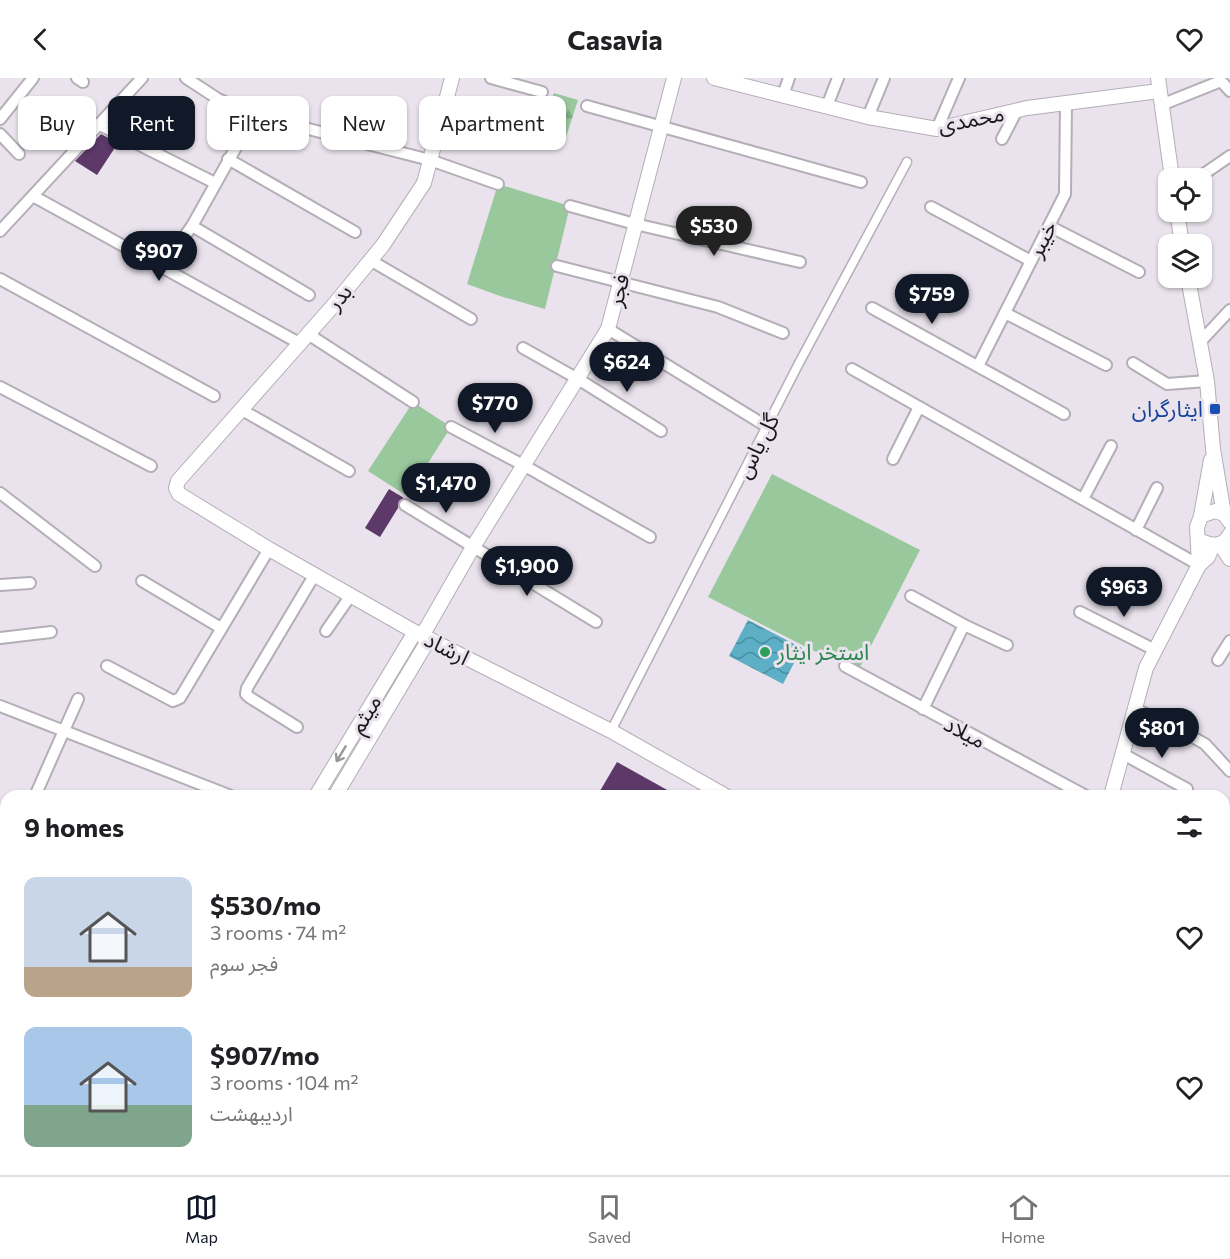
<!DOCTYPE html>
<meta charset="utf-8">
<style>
body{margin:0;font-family:Commissioner,"Noto Sans Arabic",sans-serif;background:#f6f6f6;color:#202124;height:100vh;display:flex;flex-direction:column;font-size:22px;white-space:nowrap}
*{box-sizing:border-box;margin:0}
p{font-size:20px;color:#757577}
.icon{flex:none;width:33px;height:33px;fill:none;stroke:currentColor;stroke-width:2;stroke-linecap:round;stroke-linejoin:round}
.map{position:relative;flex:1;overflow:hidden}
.side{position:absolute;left:0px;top:712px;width:1230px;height:386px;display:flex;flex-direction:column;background:#fff;border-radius:18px 18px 0 0;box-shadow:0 2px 4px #0004}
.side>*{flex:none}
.hud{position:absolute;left:18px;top:18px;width:600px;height:54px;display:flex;gap:12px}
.buttons{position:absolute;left:1158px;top:90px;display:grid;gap:12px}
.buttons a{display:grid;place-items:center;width:54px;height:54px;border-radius:12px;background:#fff;box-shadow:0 2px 4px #0004;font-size:30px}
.price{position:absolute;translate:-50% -51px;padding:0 14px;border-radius:21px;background:#111827;color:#fff;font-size:20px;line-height:39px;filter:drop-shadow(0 2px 3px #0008)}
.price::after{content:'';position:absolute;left:50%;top:36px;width:18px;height:14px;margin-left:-9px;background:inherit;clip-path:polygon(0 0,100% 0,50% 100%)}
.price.selected{background:#222;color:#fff}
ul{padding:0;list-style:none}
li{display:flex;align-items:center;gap:18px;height:150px;padding:0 24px}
li span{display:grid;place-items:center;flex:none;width:168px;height:120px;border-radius:12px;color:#555}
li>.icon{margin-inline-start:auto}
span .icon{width:72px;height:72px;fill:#fffc;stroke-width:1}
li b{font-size:26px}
h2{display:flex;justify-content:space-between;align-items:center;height:72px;padding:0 24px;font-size:26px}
.tag{padding:0 21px;border-radius:12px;background:#fff;box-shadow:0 2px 4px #0004;font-size:21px;line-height:54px}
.tag.selected{background:#111827;color:#fff}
header{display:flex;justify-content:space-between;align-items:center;height:78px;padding:0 24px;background:#fff;font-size:27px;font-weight:700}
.dock{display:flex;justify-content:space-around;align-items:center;height:84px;border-top:2px solid #e0e0e0;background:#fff;font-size:16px;color:#757577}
.dock a{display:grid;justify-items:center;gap:3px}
.dock .selected{color:#111827}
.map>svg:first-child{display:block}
.green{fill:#99c89d}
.forest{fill:url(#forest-firs)}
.water{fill:url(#water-waves)}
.building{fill:#5c3968}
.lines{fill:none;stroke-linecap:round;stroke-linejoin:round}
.pedestrian-casing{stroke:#b4aeb7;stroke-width:11}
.minor-casing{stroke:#b4aeb7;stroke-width:14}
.tertiary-casing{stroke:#b4aeb7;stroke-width:16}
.secondary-casing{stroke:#b4aeb7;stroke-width:18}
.pedestrian{stroke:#fff;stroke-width:8}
.minor{stroke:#fff;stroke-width:10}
.tertiary{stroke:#fff;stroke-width:14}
.secondary{stroke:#fff;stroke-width:15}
.oneway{stroke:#989798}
.transit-dot{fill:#1a4fb4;stroke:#eae3ed;stroke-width:2}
.leisure-dot{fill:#2e9e5b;stroke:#eae3ed;stroke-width:2}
.labels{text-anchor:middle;stroke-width:6;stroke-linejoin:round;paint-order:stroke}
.street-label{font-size:22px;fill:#1a181b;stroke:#eae3ed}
.transit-label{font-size:22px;fill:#164399;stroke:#eae3ed;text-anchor:end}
.leisure-label{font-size:22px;fill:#27864d;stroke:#eae3ed;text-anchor:start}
</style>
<header><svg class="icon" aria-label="back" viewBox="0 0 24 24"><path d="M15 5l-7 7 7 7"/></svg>Casavia<svg class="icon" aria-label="heart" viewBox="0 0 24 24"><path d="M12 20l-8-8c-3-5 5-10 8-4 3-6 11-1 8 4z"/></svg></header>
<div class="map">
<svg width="1230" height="1097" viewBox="0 0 1230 1097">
<defs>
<pattern id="forest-firs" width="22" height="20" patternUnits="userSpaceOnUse" patternTransform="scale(1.5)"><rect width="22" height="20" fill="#99c89d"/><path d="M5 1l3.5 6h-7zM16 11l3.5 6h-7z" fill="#83ab87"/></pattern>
<pattern id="water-waves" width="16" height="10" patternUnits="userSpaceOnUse" patternTransform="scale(1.5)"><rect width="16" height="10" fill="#5cafc4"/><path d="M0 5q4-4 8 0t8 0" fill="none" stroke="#4b8d9e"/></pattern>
</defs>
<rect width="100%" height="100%" fill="#eae3ed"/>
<g class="green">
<path d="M498,106L570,128L545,231L500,218L467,206Z"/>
<path d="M413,324L451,349L407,418L368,393Z"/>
<path d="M772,396L920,472L857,595L708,519Z"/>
</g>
<path class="forest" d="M554,15L578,22L566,59L541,49Z"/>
<path class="water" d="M748,542L802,570L783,606L729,578Z"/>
<g class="building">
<path d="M101,56L118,65L97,97L75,83Z"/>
<path d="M389,411L404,420L399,423L398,430L380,459L365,450Z"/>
<path d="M617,684L678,718H597Z"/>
</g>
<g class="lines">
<defs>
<path id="pedestrian" d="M611,653L798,287L907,84"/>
<g id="minor">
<path d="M77,0L83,4"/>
<path d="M186,0L218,21L254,37L430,82L498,106"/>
<path d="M491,0L542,14"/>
<path d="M783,17L789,0"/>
<path d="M1161,27L1221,3L1230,13"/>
<path d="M587,28L861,104"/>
<path d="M827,28L838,0"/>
<path d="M868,39L884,0"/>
<path d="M0,41L33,0"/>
<path d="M98,46L215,105"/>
<path d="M937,51L959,0"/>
<path d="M0,56L19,76"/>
<path d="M1002,61L1017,32"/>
<path d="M228,81L355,154"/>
<path d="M1198,100L1230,78"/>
<path d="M33,118L299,265"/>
<path d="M570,128L635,146L800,184"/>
<path d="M931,129L1031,183"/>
<path d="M192,148L309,217"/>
<path d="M1049,148L1139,194"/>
<path d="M0,153L142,0"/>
<path d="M370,182L471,241"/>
<path d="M557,188L718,229L783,255"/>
<path d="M162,189L192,148L254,37"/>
<path d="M0,201L214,318"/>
<path d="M872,230L1064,336"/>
<path d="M1005,235L1106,287"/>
<path d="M608,251L766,348"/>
<path d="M308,256L413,324"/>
<path d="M1200,264L1230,232"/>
<path d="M523,270L578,301L661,353"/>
<path d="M1133,285L1167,306L1207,303"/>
<path d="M978,288L1065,116L1066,25"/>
<path d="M852,291L1199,487"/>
<path d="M0,309L151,388"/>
<path d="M242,332L349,393"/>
<path d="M451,349L525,388L650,459"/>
<path d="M893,381L919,329"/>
<path d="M0,415L95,488"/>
<path d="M1083,421L1111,368"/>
<path d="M405,427L596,544"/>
<path d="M1136,452L1157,410"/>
<path d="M142,503L221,550"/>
<path d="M0,507L30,505"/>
<path d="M911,518L964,547L1007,567"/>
<path d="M1080,534L1155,572"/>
<path d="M326,553L351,517"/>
<path d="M0,560L51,554"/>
<path d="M1218,582L1230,563"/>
<path d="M107,588L173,623L180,620L269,471"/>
<path d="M845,588L1086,718"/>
<path d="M0,628L231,718"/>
<path d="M923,631L964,547"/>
<path d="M1135,631L1173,648L1205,666L1230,693"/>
<path d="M297,649L249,619L246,616L247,610L315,496"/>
<path d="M1123,676L1187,711"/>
<path d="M35,718L78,621"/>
<path d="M1224,774L1230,784"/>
<path d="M1224,867L1230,873"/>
<path d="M1224,899L1230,907"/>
<path d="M1224,977L1230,971"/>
<path d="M0,1049L6,1052"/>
<path d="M1224,1061L1230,1064"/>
<path d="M367,1092L376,1097"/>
<path d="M1140,1092L1147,1097"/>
<path d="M286,1097L289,1092"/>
<path d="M475,1097L478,1092"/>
<path d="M1126,1097L1131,1092"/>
</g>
<g id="tertiary">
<path d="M452,0L424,105L383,167L332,229L178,403L176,410L179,416L269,471L415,554L611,653L726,718"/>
<path d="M714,0L868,39L937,51L1027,30L1159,13"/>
<path d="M1158,0L1172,100"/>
<path d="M1177,134L1182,166"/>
<path d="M1188,200L1207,303L1213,371L1224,436"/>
<path d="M1201,438L1211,382"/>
<path d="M1204,464C1215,469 1224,467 1230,456"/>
<path d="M1220,466L1230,481"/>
<path d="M1199,487L1197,449L1201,438L1215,433L1224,436L1230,444"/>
<path d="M422,558L473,469L608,251L674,0"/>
<path d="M316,718L415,554"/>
<path d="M335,718L429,561"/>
<path d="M1111,718L1146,590L1199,487L1208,479L1213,467"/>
<path d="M147,1092L157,1097"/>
<path d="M991,1097L994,1092"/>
</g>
<g id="secondary">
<path d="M0,757L6,806"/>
<path d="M0,826L6,829"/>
<path d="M0,908L6,963"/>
<path d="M19,1092L20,1097"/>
<path d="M36,1092V1097"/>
</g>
</defs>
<use href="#pedestrian" class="pedestrian-casing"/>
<use href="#minor" class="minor-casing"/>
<use href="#tertiary" class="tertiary-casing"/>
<use href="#secondary" class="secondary-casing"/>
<use href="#pedestrian" class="pedestrian"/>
<use href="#minor" class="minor"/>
<use href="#tertiary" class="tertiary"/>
<use href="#secondary" class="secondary"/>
</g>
<defs><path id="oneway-shaft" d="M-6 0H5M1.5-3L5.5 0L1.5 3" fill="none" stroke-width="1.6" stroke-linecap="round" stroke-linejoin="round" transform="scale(1.5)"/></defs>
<use class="oneway" href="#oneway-shaft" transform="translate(341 676) rotate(121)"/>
<rect class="transit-dot" x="1209" y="325" width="12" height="12" rx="3"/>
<circle class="leisure-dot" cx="765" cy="574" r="6"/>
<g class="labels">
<g class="street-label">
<text transform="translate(971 41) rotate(-11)" y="8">محمدی</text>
<text transform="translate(1042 161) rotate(-63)" y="8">خیبر</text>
<text transform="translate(618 212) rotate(-76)" y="8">فجر</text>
<text transform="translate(339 219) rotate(-50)" y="8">بدر</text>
<text transform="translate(757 368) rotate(-63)" y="8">گل یاس</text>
<text transform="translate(447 570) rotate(27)" y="8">ارشاد</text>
<text transform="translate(365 636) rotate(-59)" y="8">میثم</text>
<text transform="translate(965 654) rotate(28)" y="8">میلاد</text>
</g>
<g class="transit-label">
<text x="1203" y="339">ایثارگران</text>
</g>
<g class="leisure-label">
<text x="777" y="582">استخر ایثار</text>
</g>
</g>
</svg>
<div class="buttons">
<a><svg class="icon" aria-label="locate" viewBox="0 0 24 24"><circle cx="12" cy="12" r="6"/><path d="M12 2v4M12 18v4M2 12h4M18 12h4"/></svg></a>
<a><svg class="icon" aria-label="layers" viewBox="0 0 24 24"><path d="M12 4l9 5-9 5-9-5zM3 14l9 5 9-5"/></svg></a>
</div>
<b class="price selected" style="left:714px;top:179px">$530</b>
<b class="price" style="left:159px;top:204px">$907</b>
<b class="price" style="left:932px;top:247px">$759</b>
<b class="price" style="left:627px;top:315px">$624</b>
<b class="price" style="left:495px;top:356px">$770</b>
<b class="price" style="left:446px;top:436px">$1,470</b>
<b class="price" style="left:527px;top:519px">$1,900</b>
<b class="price" style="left:1124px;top:540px">$963</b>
<b class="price" style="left:1162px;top:681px">$801</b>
<div class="hud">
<a class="tag">Buy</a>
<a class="tag selected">Rent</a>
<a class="tag">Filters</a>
<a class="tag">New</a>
<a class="tag">Apartment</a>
</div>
<section class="side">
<h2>9 homes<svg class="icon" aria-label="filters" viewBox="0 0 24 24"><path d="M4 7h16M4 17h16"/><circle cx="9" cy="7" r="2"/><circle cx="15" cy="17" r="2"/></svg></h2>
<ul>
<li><span style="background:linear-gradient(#c9d6e8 75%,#b9a48a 0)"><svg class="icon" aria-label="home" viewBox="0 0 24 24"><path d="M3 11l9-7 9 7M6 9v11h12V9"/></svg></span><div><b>$530/mo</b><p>3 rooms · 74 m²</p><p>فجر سوم</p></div><svg class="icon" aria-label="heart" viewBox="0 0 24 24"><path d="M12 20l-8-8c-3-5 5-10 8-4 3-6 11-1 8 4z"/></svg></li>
<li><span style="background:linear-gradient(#a9c7e8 65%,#7fa58c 0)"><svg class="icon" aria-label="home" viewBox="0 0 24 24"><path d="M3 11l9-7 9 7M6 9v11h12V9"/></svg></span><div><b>$907/mo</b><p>3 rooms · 104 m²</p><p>اردیبهشت</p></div><svg class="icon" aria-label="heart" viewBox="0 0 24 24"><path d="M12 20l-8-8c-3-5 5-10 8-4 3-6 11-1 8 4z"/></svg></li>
</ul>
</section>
</div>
<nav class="dock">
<a class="selected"><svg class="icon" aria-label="map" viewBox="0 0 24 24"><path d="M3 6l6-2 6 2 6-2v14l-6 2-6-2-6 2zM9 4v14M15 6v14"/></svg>Map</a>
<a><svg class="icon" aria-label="saved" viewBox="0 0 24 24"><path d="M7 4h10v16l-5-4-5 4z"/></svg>Saved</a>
<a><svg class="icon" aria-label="home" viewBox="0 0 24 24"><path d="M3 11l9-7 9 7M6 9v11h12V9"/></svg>Home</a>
</nav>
